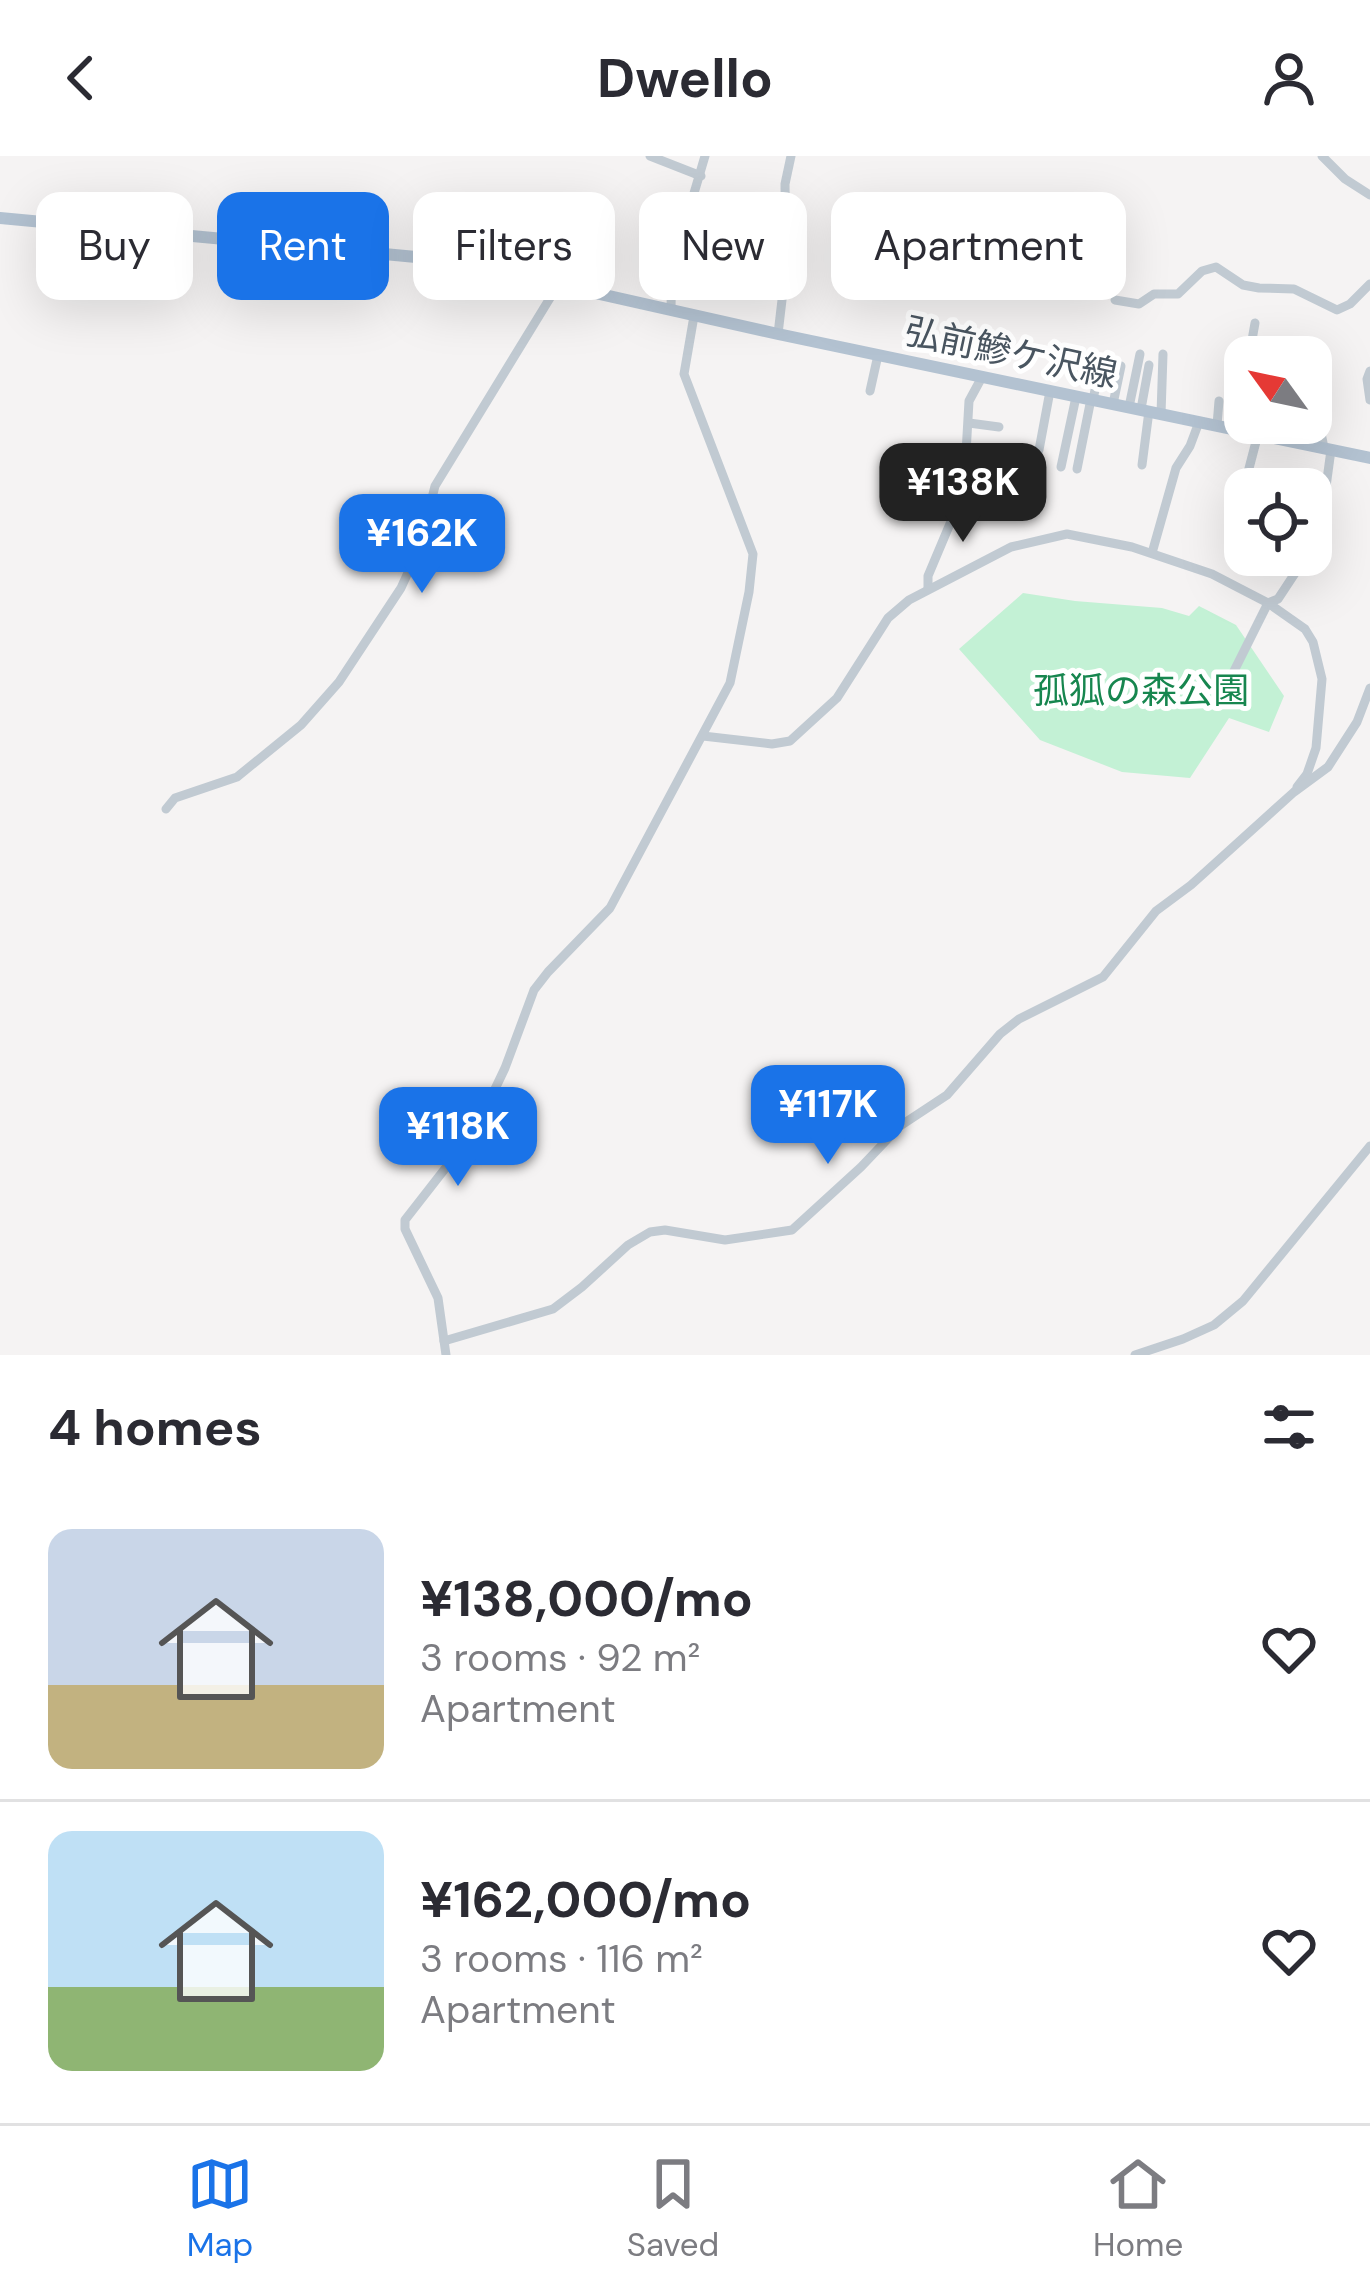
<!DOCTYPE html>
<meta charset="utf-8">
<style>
body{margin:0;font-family:"DM Sans","Noto Sans JP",sans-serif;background:#f2f2f3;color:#2b2b33;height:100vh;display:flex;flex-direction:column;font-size:45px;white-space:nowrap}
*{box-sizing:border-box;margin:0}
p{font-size:39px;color:#7c7c81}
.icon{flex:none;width:66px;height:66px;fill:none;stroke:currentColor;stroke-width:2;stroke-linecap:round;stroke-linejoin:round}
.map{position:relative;height:1199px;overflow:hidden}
.side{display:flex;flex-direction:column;background:#fff;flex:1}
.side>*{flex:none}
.guide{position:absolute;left:36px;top:36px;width:1299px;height:108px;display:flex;gap:24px}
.needle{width:78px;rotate:303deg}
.controls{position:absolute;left:1224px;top:180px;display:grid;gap:24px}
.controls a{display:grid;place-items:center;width:108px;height:108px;border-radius:24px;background:#fff;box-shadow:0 12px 48px #0002;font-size:60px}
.price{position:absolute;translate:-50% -102px;padding:0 27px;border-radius:24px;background:#1a73e8;color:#fff;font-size:39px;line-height:78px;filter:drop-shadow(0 3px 6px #0008)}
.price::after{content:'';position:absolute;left:50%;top:72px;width:36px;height:27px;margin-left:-18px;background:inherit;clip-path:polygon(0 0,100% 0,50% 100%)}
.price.selected{background:#222;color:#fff}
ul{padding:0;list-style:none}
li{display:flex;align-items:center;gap:36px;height:300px;padding:0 48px}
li+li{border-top:3px solid #e1e1e2}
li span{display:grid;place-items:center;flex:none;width:336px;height:240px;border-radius:24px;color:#555}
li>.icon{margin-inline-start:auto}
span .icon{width:144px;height:144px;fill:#fffc;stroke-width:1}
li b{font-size:51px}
h2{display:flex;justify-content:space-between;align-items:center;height:144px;padding:0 48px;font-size:51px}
.chip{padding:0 42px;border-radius:24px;background:#fff;box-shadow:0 12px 48px #0002;font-size:42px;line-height:108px}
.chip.selected{background:#1a73e8;color:#fff}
header{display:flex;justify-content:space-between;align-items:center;height:156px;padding:0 48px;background:#fff;font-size:54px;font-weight:700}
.menu{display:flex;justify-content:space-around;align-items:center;height:168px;border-top:3px solid #e1e1e2;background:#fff;font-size:33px;color:#7c7c81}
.menu a{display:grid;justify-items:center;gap:6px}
.menu .selected{color:#1a73e8}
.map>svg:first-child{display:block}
.green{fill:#c3f1d5}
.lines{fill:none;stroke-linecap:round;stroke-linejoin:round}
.minor{stroke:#c1cad2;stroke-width:9}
.major{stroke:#b3c2d1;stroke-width:12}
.labels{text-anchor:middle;stroke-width:10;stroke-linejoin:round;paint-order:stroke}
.street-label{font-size:36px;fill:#4a5661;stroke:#fff}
.park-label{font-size:36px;fill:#17864f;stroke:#fff}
</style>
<header><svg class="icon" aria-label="back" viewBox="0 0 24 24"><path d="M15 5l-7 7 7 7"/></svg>Dwello<svg class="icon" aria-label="person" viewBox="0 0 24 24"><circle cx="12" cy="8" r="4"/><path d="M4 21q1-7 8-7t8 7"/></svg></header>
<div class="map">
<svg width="1370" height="1199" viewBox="0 0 1370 1199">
<rect width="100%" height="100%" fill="#f5f3f3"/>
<path class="green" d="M1023,437L1075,445L1162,452L1189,460L1199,450L1236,469L1284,540L1269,576L1229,562L1190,622L1122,616L1040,584L959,493Z"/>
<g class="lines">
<g class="minor">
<path d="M650,0L701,20"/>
<path d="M1322,0L1345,23L1370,39"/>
<path d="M1115,144L1139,148L1154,138H1178L1202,115L1216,111L1243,129L1259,132L1294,133L1337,154L1350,148L1370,128"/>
<path d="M671,154L672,83L692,44L705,0"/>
<path d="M778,178L786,110L785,28L791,0"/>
<path d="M1249,201L1255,167"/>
<path d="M1370,215L1367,223L1370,244"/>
<path d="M870,235L878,199"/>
<path d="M1093,244L1101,203"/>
<path d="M1321,246L1318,262L1324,292"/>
<path d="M1113,248L1121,210"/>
<path d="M1129,251L1140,198"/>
<path d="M1141,253L1149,209"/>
<path d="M1161,258L1163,198"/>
<path d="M969,267L999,271"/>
<path d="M1217,269L1219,245"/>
<path d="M1239,274L1245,235"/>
<path d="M1277,282L1280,267"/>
<path d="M966,297L1005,302"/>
<path d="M1023,299H1036L1039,294L1050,235"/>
<path d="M1142,309L1149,255"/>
<path d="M1061,311L1076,241"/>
<path d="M1077,313L1091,243"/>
<path d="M1247,320L1258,278"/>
<path d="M1311,392L1320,375L1331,294"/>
<path d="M1152,397L1176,312L1190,290L1199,266"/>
<path d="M928,433V420L960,344L966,297L969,245L982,221"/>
<path d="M1232,519L1268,447L1278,443L1307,399"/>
<path d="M703,580L772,588L790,585L837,542L888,462L909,444L1011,391L1067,378L1132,391L1212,418L1268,447L1305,473L1313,486L1322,523L1316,592L1307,618L1297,631"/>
<path d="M166,653L175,642L237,621L301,569L339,526L401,432L420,390L435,330L558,129"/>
<path d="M444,1185L553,1153L582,1131L628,1089L650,1076L665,1074L725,1084L792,1074L861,1011L900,970L947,939L1000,878L1019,863L1103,821L1156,755L1191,729L1294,636L1328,611L1357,566L1370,532"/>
<path d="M446,1199L438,1142L405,1073V1064L476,973L505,912L534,834L548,816L610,752L730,527L749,436L753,398L684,218L694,160"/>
<path d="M1135,1199L1183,1183L1214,1169L1243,1145L1370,990"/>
</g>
<path class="major" d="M0,62L448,104L778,178L1370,302"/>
</g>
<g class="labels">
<g class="street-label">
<text transform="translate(1011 196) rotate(12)" y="13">弘前鰺ケ沢線</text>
</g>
<g class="park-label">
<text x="1141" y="547">孤狐の森公園</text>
</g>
</g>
</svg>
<div class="controls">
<a><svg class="needle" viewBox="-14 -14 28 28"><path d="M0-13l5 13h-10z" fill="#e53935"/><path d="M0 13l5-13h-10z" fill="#7c7c81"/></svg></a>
<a><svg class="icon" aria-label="locate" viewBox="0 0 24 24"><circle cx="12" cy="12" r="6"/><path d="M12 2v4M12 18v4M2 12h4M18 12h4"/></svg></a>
</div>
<b class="price selected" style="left:963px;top:389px">¥138K</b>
<b class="price" style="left:422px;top:440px">¥162K</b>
<b class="price" style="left:828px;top:1011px">¥117K</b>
<b class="price" style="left:458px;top:1033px">¥118K</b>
<div class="guide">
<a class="chip">Buy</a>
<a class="chip selected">Rent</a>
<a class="chip">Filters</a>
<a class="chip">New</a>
<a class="chip">Apartment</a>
</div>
</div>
<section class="side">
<h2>4 homes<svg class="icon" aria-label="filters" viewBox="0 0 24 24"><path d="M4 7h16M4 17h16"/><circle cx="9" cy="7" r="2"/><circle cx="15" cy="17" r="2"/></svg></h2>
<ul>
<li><span style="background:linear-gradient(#c9d6e8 65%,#c2b280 0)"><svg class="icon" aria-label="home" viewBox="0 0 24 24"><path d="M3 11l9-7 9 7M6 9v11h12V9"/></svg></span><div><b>¥138,000/mo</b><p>3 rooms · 92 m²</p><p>Apartment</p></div><svg class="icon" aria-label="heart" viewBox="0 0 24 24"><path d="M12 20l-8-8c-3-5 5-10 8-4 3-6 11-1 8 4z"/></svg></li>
<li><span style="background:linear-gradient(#bfe0f5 65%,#8fb573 0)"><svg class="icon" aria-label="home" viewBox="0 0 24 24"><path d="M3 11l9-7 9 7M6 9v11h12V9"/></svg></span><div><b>¥162,000/mo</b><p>3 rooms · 116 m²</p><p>Apartment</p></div><svg class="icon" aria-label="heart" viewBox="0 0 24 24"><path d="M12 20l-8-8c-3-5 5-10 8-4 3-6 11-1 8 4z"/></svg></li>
</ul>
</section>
<nav class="menu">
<a class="selected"><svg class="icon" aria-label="map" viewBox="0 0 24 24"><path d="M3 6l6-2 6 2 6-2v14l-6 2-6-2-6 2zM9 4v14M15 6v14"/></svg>Map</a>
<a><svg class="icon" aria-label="saved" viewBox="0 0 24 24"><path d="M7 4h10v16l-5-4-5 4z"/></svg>Saved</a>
<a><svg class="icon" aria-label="home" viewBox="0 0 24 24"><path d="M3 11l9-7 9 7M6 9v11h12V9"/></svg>Home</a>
</nav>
